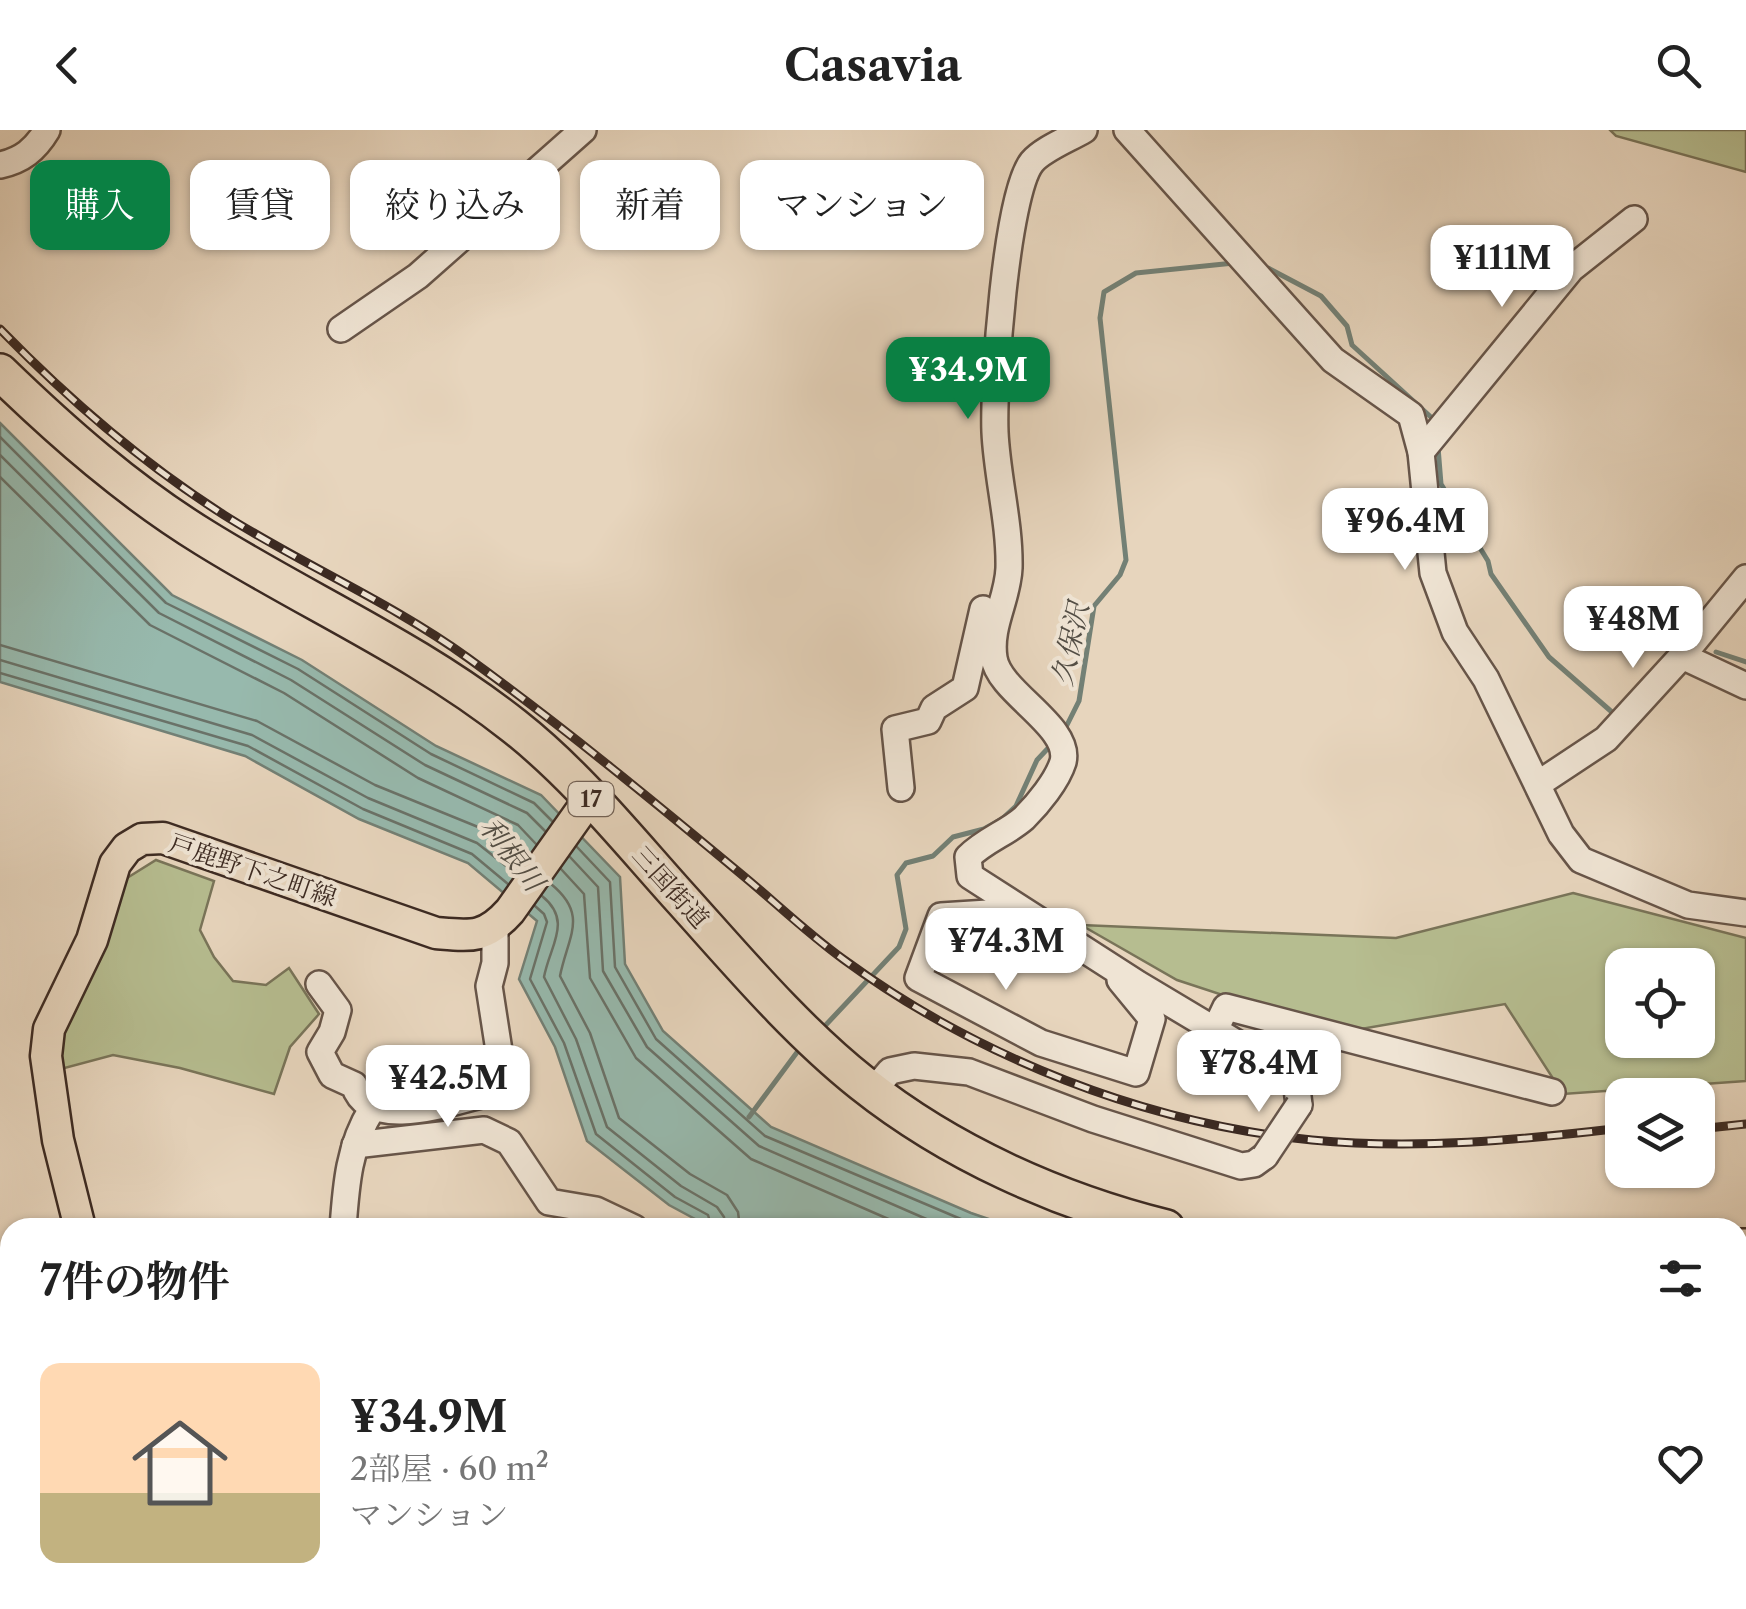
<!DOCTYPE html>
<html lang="ja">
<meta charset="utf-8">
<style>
body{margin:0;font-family:"Libre Caslon Text","Noto Serif JP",serif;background:#f2f2f2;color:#222;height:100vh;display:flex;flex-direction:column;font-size:38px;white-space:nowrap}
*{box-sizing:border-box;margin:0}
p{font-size:32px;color:#767676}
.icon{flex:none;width:55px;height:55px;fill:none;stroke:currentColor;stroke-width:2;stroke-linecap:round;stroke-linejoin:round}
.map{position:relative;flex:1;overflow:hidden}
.drawer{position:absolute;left:0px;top:1088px;width:1748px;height:392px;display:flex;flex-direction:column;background:#fff;border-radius:30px 30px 0 0;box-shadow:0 2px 8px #0004}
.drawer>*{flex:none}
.top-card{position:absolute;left:30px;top:30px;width:1000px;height:90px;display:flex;gap:20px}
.controls{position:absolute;left:1605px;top:818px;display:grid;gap:20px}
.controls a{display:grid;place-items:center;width:110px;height:110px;border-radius:20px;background:#fff;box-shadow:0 2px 8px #0004;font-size:50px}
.price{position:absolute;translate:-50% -85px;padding:0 22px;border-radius:20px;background:#fff;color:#222;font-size:32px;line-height:65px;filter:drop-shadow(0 2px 5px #0008)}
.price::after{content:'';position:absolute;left:50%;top:60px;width:30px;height:22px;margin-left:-15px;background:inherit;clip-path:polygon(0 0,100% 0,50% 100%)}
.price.selected{background:#0b8043;color:#fff}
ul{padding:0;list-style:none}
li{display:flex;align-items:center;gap:30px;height:250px;padding:0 40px}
li span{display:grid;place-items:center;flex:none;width:280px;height:200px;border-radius:20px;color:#555}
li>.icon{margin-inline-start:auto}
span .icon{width:120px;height:120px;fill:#fffc;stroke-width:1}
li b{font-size:42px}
h2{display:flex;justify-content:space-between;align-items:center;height:120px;padding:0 40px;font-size:42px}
.pill{padding:0 35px;border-radius:20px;background:#fff;box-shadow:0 2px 8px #0004;font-size:35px;line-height:90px}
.pill.selected{background:#0b8043;color:#fff}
header{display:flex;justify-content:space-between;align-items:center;height:130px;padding:0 40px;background:#fff;font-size:45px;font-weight:700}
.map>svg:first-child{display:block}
.green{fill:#b6bd90;stroke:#797459;stroke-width:2.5;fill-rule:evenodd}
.water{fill:#97b9ad;stroke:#738075;stroke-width:2.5}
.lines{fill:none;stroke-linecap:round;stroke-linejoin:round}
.shore{stroke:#6a7268;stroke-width:2.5}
.stream{stroke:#738075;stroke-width:5}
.minor-casing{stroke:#675549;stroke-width:30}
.major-casing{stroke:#3c2a22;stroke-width:35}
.highway-casing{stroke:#3c2a22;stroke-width:40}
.minor{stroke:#efe4d4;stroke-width:25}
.major{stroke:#e7d5bd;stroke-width:30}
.highway{stroke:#e7d5bd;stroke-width:35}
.rail-casing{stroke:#3c2a22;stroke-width:9}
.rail{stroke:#efe4d4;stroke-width:5;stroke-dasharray:15;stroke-linecap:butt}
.minor-bridge-casing{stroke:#675549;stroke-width:30;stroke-linecap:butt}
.minor-bridge{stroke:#efe4d4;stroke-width:25}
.labels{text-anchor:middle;stroke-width:8;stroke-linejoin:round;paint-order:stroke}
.shield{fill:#efe4d4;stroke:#726257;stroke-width:2.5}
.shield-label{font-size:22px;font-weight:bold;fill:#3c2a22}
.street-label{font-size:25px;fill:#3c2a22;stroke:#efe4d4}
.water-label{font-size:28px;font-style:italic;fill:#534e45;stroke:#efe4d4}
</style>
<header><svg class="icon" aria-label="back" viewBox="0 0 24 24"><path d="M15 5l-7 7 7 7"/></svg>Casavia<svg class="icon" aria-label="search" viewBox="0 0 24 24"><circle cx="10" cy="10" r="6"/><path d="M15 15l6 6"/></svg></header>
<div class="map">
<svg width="1746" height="1479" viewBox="0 0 1746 1479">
<rect width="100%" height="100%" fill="#e7d5bd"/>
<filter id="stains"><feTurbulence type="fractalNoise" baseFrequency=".002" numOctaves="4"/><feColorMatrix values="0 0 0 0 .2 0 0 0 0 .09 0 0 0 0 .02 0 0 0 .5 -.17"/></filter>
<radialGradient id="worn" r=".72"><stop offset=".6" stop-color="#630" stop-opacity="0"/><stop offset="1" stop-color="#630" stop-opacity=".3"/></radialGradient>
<g class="green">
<path d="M1610,0H1746V42L1616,6Z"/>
<path d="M156,730L214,751L200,800L214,827L233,851L266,855L289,838L319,884L290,917L274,964L180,938L113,925L46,943L119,753Z"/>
<path d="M1573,763L1746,808V951L1563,964L1505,874L1338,903L1177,850L1081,795L1396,808ZM1622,835H1698V910H1622Z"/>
</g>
<path class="water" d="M0,293L172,465L302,530L436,616L541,665L620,747L625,834L663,901L771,997L971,1083L1012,1097H710L669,1075L587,1011L555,917L519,849L537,791L468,733L359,689L245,626L0,552Z"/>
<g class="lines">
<g class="shore">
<path d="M0,307L166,473L298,539L431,624L534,673L552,691"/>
<path d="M0,325L159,483L291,550L425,635L527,683L545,701"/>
<path d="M0,347L150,495L284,563L418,648L518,695L536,714"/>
<path d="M0,515L257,591L375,655L483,699L524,731"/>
<path d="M0,530L252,605L368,668L477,713L515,743"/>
<path d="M0,543L248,616L363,679L472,724L508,754"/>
<path d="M577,717L610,752L615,837L656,909L765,1006L982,1098"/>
<path d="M570,727L598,757L603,841L647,917L759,1016L947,1098"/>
<path d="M561,739L584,764L590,848L636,928L751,1029L909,1098"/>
<path d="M551,754C589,785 568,806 560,846L590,903L619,988L690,1044L727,1065L738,1082L740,1098"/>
<path d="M542,766C573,791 550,815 544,847L576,909L607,997L681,1056L717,1077L724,1087L725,1098"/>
<path d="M535,776L544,784L547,792L530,849L564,913L596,1004L675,1067L708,1085L712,1098"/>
</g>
<g class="stream">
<path d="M1268,138L1321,166L1347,196L1352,215L1432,288"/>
<path d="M1438,317L1441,354L1488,431L1491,444L1549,527L1613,583"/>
<path d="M1716,522L1746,532"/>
<path d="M1063,603L1079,571L1094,476L1120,445L1126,430L1100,188L1104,162L1136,143L1234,133"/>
<path d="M822,899L899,817L906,799L897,745L906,733L933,726L953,707L984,699L1002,689L1016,676L1037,630L1052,614"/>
<path d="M749,987L798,921"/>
</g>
<defs>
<g id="minor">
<path d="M1084,0C1069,9 1043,19 1032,32C1006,64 993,256 995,302C997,347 1010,393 1009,438C1008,469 989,496 994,528C999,563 1072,596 1063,632C1057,651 1038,674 1024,688C1007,703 985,710 968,727L970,746L1138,854L1285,942L1297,958L1299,975"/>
<path d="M1127,0L1333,230L1411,285L1421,322L1433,443L1455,502L1486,549L1561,704L1581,730L1688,775L1746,783"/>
<path d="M0,35C22,30 35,20 47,0"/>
<path d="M341,199L418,146L583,0"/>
<path d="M1421,322L1571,139L1634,89"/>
<path d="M1682,526L1746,556"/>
<path d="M1538,654L1606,609L1682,526L1746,448"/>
<path d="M901,658L895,599L928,591L934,578L965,558L983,479"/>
<path d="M1033,802L1028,805L988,783L941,786L918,848L1041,913L1136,943L1152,889L1120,850"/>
<path d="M319,854L338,880L332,902L320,922L332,945L354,955C370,1004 456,970 493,962L504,953L489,856L495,833V798"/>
<path d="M1215,900L1226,877L1552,962"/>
<path d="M873,961L890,941L914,936L969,942L1093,989L1241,1036L1254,1034L1265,1026"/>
<path d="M355,1015L484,1000L509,1012L549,1072L596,1080L634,1098"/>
<path d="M343,1098C346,1055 349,1015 372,979"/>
<path d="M0,1373H10"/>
<path d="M1148,1470L1155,1479"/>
<path d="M1603,1470L1653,1479"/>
<path d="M343,1479V1470"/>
<path d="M1293,1479L1315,1470"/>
</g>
<g id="major">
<path d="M80,1098L58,1010L46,926L49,899L92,810L115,734L127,718L142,709L163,708L436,803C471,806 485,809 510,781L590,668"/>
<path d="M184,1470L192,1479"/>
</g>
<g id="highway">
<path d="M0,242C63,303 130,362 205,408C308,472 418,520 514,596C575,644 625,706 677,764C735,828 793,898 862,953C950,1023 1058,1071 1166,1098"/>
<path d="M1738,1117H1746"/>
</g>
</defs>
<use href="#minor" class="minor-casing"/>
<use href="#major" class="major-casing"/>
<use href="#highway" class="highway-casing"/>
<use href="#minor" class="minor"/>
<use href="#major" class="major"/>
<use href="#highway" class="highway"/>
<defs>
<g id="rail">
<path d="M0,199C68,269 141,332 224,385C303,435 392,473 468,528C562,596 652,670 741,744C775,772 807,803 843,829C977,927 1146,994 1312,1010C1416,1020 1520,1010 1622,998"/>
<path d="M1698,999L1746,994"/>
</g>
</defs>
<use href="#rail" class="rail-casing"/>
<use href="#rail" class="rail"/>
<defs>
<path id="minor-bridge" d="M1265,1026L1299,975"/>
</defs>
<use href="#minor-bridge" class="minor-bridge-casing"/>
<use href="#minor-bridge" class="minor-bridge"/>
</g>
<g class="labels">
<rect class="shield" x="568.5" y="652" width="45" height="34" rx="8"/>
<g class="shield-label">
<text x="591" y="677">17</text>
</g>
<g class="street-label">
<text transform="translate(253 740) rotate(19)" y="9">戸鹿野下之町線</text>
<text transform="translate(671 757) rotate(48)" y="9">三国街道</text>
</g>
<g class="water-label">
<text transform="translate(1070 514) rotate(-78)" y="10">久保沢</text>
<text transform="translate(512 724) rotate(52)" y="10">利根川</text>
</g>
</g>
<rect width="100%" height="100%" filter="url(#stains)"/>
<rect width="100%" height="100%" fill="url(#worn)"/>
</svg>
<div class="controls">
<a><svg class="icon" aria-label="locate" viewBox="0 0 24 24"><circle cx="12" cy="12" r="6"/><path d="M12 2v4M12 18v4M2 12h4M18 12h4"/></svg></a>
<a><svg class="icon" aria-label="layers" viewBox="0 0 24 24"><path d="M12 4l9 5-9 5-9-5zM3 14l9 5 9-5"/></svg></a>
</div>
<b class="price" style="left:1502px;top:180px">¥111M</b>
<b class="price selected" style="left:968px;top:292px">¥34.9M</b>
<b class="price" style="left:1405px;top:443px">¥96.4M</b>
<b class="price" style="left:1633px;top:541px">¥48M</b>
<b class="price" style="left:1006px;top:863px">¥74.3M</b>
<b class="price" style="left:1259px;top:985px">¥78.4M</b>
<b class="price" style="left:448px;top:1000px">¥42.5M</b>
<div class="top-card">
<a class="pill selected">購入</a>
<a class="pill">賃貸</a>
<a class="pill">絞り込み</a>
<a class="pill">新着</a>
<a class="pill">マンション</a>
</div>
<section class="drawer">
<h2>7件の物件<svg class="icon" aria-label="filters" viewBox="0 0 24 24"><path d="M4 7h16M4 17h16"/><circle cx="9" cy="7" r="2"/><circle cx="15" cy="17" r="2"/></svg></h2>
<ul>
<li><span style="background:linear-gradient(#ffd9b3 65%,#c2b280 0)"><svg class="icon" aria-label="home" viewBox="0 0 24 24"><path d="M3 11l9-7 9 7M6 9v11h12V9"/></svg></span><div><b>¥34.9M</b><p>2部屋 · 60 m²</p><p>マンション</p></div><svg class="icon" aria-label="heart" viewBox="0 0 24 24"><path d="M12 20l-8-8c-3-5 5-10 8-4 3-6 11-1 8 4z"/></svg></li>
</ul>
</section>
</div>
